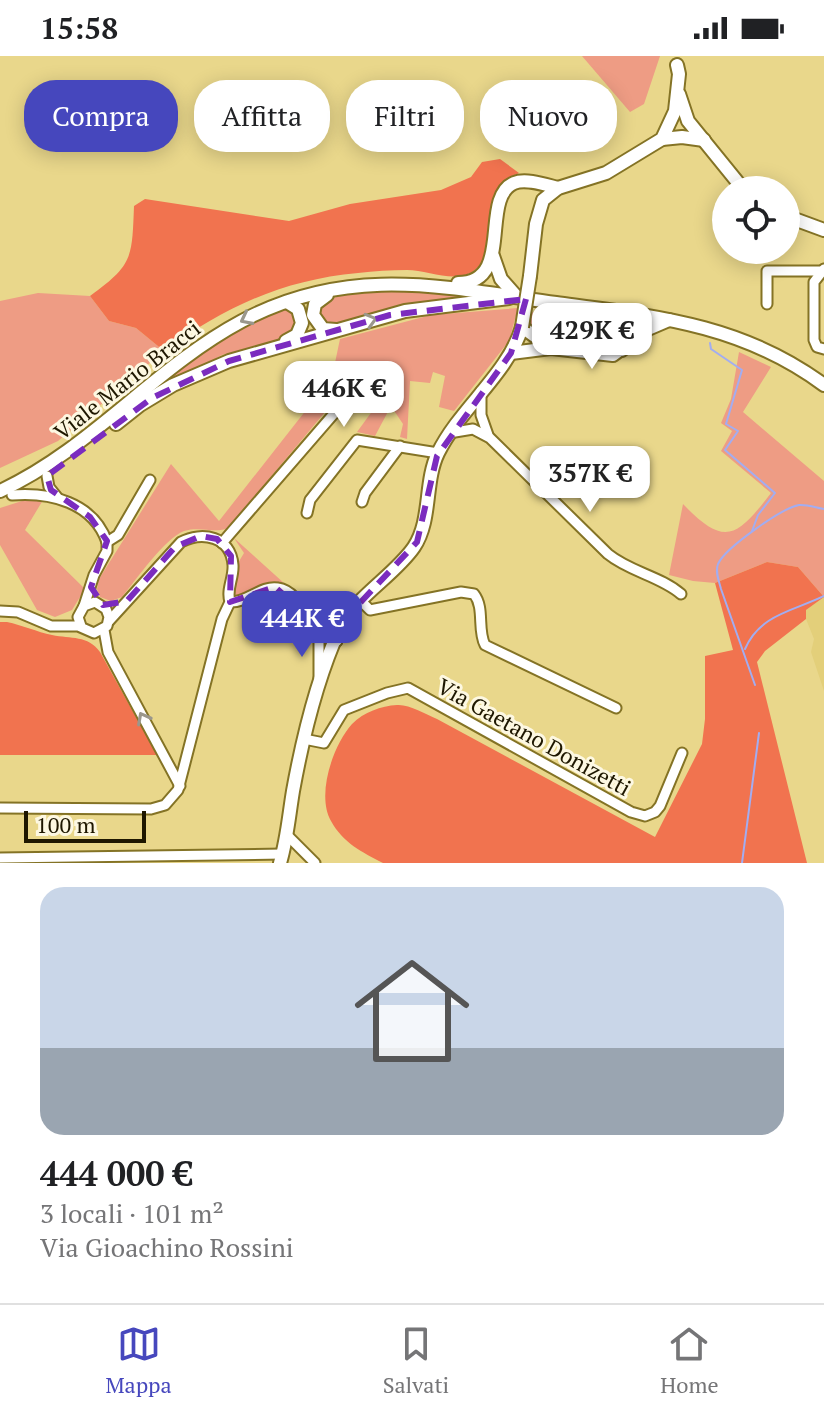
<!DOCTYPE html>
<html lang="it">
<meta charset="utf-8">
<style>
body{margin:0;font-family:"PT Serif",serif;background:#f6f6f6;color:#202124;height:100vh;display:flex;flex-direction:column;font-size:30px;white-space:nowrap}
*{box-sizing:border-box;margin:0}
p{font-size:26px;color:#757577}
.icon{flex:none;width:44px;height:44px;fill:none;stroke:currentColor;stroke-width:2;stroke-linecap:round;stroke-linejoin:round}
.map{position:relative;height:807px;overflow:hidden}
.panel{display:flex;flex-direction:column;background:#fff;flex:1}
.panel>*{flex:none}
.hud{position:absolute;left:24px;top:24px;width:776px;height:72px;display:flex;gap:16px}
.buttons{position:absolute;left:712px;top:120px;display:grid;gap:16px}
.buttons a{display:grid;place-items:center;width:88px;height:88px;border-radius:50%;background:#fff;box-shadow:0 4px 20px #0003;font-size:40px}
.scale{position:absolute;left:24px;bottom:20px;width:122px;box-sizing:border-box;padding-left:8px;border:4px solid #1e1700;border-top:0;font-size:22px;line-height:28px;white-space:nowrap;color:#1e1700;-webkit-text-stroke:6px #fdf8e2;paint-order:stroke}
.price{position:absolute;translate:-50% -68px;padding:0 18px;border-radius:16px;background:#fff;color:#222;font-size:26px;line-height:52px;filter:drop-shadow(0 2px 4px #0008)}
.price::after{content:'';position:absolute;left:50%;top:48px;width:24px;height:18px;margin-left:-12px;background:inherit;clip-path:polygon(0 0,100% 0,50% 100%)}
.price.selected{background:#4647bd;color:#fff}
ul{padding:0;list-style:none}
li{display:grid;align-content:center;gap:16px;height:424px;padding:0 40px}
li+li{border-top:2px solid #e0e0e0}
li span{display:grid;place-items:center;height:248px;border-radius:24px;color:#555}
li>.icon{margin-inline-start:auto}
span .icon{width:144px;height:144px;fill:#fffc;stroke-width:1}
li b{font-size:34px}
.tag{padding:0 28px;border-radius:32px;background:#fff;box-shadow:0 4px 20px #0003;font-size:28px;line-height:72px}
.tag.selected{background:#4647bd;color:#fff}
.status{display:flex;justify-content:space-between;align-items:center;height:56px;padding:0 40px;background:#fff;direction:ltr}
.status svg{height:22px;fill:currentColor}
.tab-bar{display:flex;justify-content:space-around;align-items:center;height:112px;border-top:2px solid #e0e0e0;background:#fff;font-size:22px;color:#757577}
.tab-bar a{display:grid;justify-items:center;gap:4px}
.tab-bar .selected{color:#4647bd}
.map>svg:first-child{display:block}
.built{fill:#e3cf7a}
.green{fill:#ee9c84}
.forest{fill:#f1734f}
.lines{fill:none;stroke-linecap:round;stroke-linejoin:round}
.stream{stroke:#a2adf1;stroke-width:2}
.street-casing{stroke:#847325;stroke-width:13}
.secondary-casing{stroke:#847325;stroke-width:16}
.street{stroke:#fff;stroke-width:9}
.secondary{stroke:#fff;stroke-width:12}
.secondary-bridge-casing{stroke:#847325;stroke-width:16;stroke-linecap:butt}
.secondary-bridge{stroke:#fff;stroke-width:12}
.oneway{stroke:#9a978c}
.marked{fill:none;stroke:#7b2cbf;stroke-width:6;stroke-dasharray:16 10;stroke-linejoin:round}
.labels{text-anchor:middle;stroke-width:6;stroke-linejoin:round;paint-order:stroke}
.street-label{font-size:22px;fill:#1e1700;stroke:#fdf8e2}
</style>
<div class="status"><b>15:58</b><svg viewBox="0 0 49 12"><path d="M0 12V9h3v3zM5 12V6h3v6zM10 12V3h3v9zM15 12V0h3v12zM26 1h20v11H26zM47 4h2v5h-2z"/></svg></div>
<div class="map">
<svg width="824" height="807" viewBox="0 0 824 807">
<rect width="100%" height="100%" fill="#e9d78b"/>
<path class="built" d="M824,541V635L811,596L814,583L806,563V554Z"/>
<g class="green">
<path d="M582,0H660L644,48L630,56Z"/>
<path d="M430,232L485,241L451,242L412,248L334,271L319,265L318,249C349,231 394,234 430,232Z"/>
<path d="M38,237L90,240L109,265L136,272L164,295L58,385L0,412V245Z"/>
<path d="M286,251L292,254L299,269L285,282L222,299L148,339L147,336L234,273Z"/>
<path d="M518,252L509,285L454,355L439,351L445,320L433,316L430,327L410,325L407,383L400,381L403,368L391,350L375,380L357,376L384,339L369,325L365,328L356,320H342L339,325L341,337L228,472C215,478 201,470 184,475C165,482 136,524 122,541L111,545L100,541L97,533L99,523L171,408L219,465L332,321L340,283L431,259Z"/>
<path d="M530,256L609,267L618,275L619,287L612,294L548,286L527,272Z"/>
<path d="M739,296L771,311L743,356L824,425V541L798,511L767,506L715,527L693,525L669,519L683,448C725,492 737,481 771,437L721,395L732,375L721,367L731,343Z"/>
<path d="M43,444L25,474L85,533L72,554L55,561L37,554L0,489V452L22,445Z"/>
<path d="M234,482L285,528L270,527L239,541L234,540L238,507L244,497Z"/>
</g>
<g class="forest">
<path d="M500,103L519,117C469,138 504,196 472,216C454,227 427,214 407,214C391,214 374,215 358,217C282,224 225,251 164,295L136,272L109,265L90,240C133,209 132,202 134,150L145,143L289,165L350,148L441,134L471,121L482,106Z"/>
<path d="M767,506L798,511L824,541L806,554V563L765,595L757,606L807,807H383C362,796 343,787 331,765C316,739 333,689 352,668C364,656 381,650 397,649C409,648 425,658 437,663L655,781L702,688L705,663V600L733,594L715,527Z"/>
<path d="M0,566H7C22,569 37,576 52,579C71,583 88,579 100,596L157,699H0Z"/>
</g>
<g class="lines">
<g class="stream">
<path d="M710,287L711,293L742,314L726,368L738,375L725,394L775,437L758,459L752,475"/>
<path d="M745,593C760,558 794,555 824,540"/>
<path d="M755,629L721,533C719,525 715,516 718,508C725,492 782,452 799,449C806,448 817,452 824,453"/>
<path d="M742,807L759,677"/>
</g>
<defs>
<g id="street">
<path d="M824,213L814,226V284L817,291L824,293"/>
<path d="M767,248V215H821"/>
<path d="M481,335V359L488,379"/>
<path d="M449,377L473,373L490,382L608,498C630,516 660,520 681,538"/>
<path d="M47,420L49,431L57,441"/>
<path d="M12,439C50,436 93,446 107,486"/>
<path d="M362,446L365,437L400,390"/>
<path d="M307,457L310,444L357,384L438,397"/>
<path d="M107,486L118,479L150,424"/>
<path d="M222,487L357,331L355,323L347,322L344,325V339L340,348"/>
<path d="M230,546C247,547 261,529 278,532C305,536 310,583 337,585"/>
<path d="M362,546L370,554L461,536L474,538C485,552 477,574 485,589L616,652"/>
<path d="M84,550L94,519L107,495V486"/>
<path d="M0,555L18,556L51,570H78L94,577L107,570L109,561L106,553L95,546L84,550L78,561L81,570"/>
<path d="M312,564L324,569L337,585"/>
<path d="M104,574L108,596L180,730"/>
<path d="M319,622V577"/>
<path d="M304,683L324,687L344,654L387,637L408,632L631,756L645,760L655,756L660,750L682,697"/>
<path d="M0,752L151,753L165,749L178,734L222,563L230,546C226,533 234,522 233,509C231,480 202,475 181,486L109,565"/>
<path d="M286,778L315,807"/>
<path d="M0,802L283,798"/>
</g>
<g id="secondary">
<path d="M679,38L688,65L744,134"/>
<path d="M662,83L682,81L704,84"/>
<path d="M786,160L824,174"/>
<path d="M493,200L501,223L517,241"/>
<path d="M530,220L536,168L543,144L558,132L606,117L662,83L675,55L679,18L677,9"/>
<path d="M458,227C515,227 479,142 514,127C526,122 546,129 558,132"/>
<path d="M327,239L315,248L313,259L323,273L336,274"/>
<path d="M610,256C624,267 628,275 622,294"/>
<path d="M286,285L297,279L302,267L298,253L287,246"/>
<path d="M511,297L551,292L613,299L648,273L669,264"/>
<path d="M116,368L140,349L173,329L229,305L405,255L509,242"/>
<path d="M0,435C91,393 154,312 242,265C349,208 444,231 556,247C654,260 742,268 824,329"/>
<path d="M280,807C287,784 289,759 293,735C303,680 317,622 340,572C355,541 395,519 414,491C432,464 424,426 438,397C460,352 508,318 522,271L551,292"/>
</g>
</defs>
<use href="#street" class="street-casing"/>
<use href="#secondary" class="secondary-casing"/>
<use href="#street" class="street"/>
<use href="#secondary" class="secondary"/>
<defs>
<path id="secondary-bridge" d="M522,271L530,220"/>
</defs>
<use href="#secondary-bridge" class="secondary-bridge-casing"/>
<use href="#secondary-bridge" class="secondary-bridge"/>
</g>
<defs><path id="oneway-chevron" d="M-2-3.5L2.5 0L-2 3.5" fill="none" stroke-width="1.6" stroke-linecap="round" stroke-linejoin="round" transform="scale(2)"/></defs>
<g class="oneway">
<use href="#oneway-chevron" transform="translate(246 263) rotate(153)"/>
<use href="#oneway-chevron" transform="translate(371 264) rotate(-16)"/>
<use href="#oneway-chevron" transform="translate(143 662) rotate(-118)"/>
</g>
<path class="marked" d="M526,243L511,297L437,400L417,486L345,563L324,569L312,564L275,531L230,546L231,500L217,483L201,480L175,491L127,545L103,549L91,531L107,485L90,461L51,434L47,420L152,342L229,305L390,259Z"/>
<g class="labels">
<g class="street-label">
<text transform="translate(127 324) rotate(-38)" y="8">Viale Mario Bracci</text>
<text transform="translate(534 681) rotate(29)" y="8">Via Gaetano Donizetti</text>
</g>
</g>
</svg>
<div class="buttons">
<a><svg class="icon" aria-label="locate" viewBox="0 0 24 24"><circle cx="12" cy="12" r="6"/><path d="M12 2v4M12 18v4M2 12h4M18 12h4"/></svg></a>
</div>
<div class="scale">100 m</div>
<b class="price" style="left:592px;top:315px">429K €</b>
<b class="price" style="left:344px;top:373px">446K €</b>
<b class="price" style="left:590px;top:458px">357K €</b>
<b class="price selected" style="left:302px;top:603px">444K €</b>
<div class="hud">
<a class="tag selected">Compra</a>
<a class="tag">Affitta</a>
<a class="tag">Filtri</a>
<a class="tag">Nuovo</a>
</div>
</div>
<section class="panel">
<ul>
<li><span style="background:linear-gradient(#c9d6e8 65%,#9aa5b1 0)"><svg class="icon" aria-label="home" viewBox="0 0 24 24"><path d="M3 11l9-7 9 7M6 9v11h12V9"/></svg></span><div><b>444 000 €</b><p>3 locali · 101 m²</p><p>Via Gioachino Rossini</p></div></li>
</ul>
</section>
<nav class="tab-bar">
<a class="selected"><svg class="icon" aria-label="map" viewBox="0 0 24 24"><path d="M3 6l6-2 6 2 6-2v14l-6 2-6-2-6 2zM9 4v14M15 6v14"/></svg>Mappa</a>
<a><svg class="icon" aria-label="saved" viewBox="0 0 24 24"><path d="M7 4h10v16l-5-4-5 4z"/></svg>Salvati</a>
<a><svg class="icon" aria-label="home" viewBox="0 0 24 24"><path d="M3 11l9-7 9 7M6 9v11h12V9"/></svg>Home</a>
</nav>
